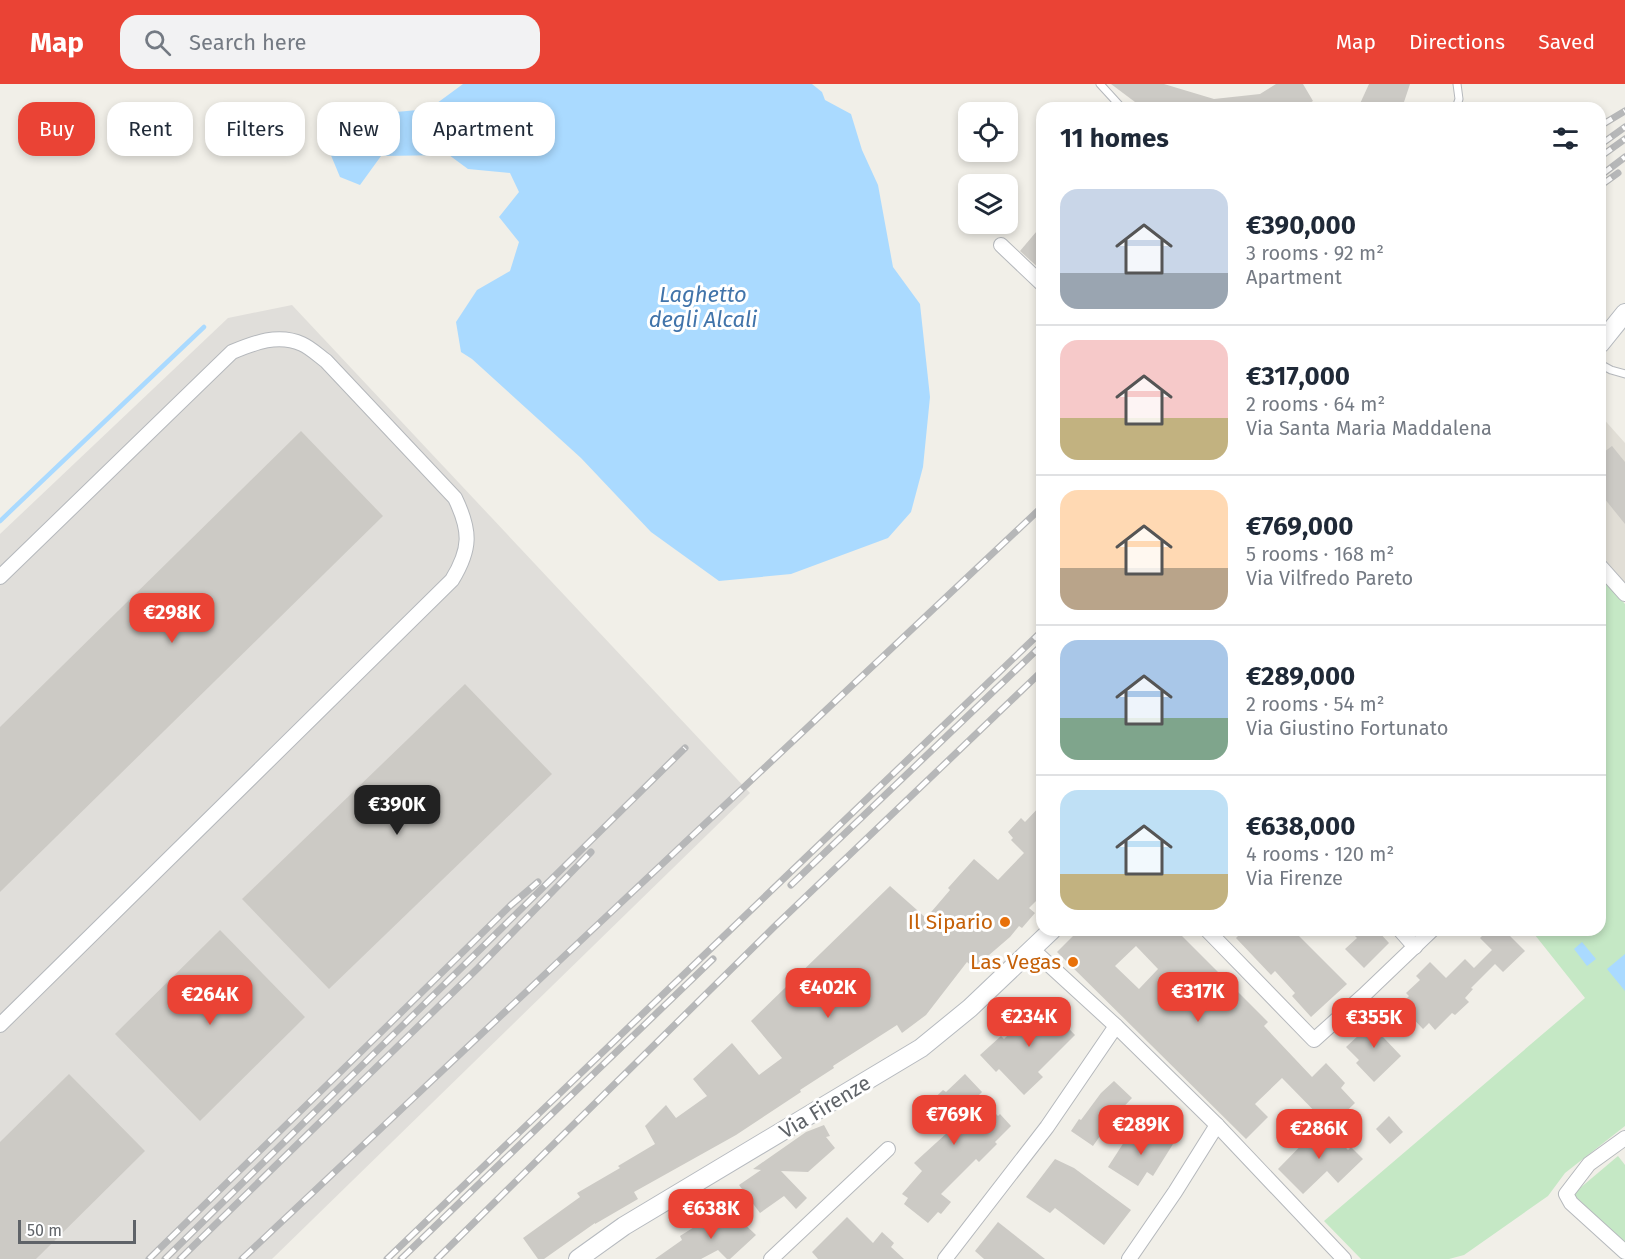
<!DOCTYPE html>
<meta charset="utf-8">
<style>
body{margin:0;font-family:"Fira Sans",sans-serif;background:#f2f2f3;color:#1f2937;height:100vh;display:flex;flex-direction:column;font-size:22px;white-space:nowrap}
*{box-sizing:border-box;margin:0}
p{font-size:20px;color:#747a83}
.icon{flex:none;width:33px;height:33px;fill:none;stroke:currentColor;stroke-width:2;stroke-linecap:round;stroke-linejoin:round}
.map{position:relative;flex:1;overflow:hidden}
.panel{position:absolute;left:1036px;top:18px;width:570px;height:834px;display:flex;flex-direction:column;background:#fff;border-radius:18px;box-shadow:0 3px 9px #0003}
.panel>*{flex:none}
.top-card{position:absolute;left:18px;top:18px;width:570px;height:54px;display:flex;gap:12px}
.tools{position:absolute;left:958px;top:18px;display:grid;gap:12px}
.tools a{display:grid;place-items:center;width:60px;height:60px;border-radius:12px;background:#fff;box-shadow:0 3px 9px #0003;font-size:30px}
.scale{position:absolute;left:18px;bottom:15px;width:118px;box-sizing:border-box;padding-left:6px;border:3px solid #5f6368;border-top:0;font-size:16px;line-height:21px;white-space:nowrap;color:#5f6368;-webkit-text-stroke:4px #fff;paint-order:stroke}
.price{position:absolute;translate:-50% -51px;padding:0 14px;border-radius:12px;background:#ea4335;color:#fff;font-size:20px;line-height:39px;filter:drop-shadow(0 2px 3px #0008)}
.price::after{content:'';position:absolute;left:50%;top:36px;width:18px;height:14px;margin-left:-9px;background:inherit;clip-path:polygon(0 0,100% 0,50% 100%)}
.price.selected{background:#222;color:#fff}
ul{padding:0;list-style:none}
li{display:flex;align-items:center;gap:18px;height:150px;padding:0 24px}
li+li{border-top:2px solid #e0e1e3}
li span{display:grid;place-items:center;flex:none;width:168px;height:120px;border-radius:18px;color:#555}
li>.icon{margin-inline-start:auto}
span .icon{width:72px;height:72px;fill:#fffc;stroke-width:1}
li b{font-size:26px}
h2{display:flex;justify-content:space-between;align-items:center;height:72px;padding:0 24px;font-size:26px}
.pill{padding:0 21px;border-radius:18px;background:#fff;box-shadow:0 3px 9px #0003;font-size:21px;line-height:54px}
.pill.selected{background:#ea4335;color:#fff}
header{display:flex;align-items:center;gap:36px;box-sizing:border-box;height:84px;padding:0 30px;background:#ea4335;color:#fff}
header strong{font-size:28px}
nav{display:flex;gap:33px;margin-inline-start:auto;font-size:21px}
.search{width:420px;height:54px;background:#f2f2f3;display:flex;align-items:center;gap:15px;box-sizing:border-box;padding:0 21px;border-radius:18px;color:#747a83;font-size:22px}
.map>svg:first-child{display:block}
.industrial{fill:#e0deda}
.education{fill:#e1ded6}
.green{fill:#c5e8c5}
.water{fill:#aadaff}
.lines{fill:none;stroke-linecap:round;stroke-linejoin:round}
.stream{stroke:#aadaff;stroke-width:4.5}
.building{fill:#cccac5;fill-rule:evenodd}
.service-casing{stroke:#b5b8bc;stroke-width:9}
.minor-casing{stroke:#b5b8bc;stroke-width:16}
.secondary-casing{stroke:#b6babf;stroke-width:20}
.service{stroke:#fff;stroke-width:7}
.minor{stroke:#fff;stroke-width:14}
.secondary{stroke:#fff;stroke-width:18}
.rail-casing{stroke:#b6b7b8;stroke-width:7}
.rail{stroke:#fff;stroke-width:4.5;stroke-dasharray:14;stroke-linecap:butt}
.food-dot{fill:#e8710a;stroke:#fff;stroke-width:2}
.labels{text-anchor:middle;stroke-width:6;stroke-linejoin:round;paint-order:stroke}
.food-label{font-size:21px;fill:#c56008;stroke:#fff;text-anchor:end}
.street-label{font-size:21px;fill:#5f6368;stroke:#fff}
.water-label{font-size:22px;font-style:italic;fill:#4174aa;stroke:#fff}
</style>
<header>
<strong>Map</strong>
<div class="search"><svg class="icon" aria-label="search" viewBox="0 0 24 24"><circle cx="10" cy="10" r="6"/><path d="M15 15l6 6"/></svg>Search here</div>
<nav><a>Map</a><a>Directions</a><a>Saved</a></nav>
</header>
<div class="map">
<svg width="1625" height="1175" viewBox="0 0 1625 1175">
<rect width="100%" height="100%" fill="#f1efe8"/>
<path class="industrial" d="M292,221L750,709L272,1175H0V450L228,234Z"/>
<path class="education" d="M1600,331L1625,359V504L1601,476Z"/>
<g class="green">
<path d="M1601,492L1625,520V1042L1565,1089L1548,1112L1464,1171L1449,1175H1361L1324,1137L1585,914L1531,846H1600Z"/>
<path d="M1618,1072L1625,1081V1159L1573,1110Z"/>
</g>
<g class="water">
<path d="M463,0H812L822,8L825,16L851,30L862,66L878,101L893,183L920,220L930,313L923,383L911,428L888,454L791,490L719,497L651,448L581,374L472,275L461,268L456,238L477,206L510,187L519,158L499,133L519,108L510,89L468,85L449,71L381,72L360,101L340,93L330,69L359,55L363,31L429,25Z"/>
<path d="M1582,858L1596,875L1587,882L1574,865Z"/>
<path d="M1625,870V907L1607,885Z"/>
</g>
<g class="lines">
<path class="stream" d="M0,437L204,243"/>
</g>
<g class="building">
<path d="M1111,0H1164L1214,15L1260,10L1276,0H1303L1313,17L1302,24H1143Z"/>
<path d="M1369,0H1410L1402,24H1358Z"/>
<path d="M1042,141V187L1020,167Z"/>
<path d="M301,347L383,432L0,808V643Z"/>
<path d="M1612,362L1625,378V440L1600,409V371Z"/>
<path d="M465,600L552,690L329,905L242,815Z"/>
<path d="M1042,720V811L1029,824L1035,829L1022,844L1019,842L1010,853L974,884L967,878L926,931L902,949L897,941L833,982L834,984L800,1006L801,1008L736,1051L634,1108L638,1115L595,1140V1139L544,1175H538L523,1154L580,1113L577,1109L620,1084L618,1082L655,1060L645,1042L666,1021L676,1034L707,1012L693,995L732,959L759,991L782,974L751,937L890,802L926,834L950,806L948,804L974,775L998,796L1024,769L1011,756L1013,754L1008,748L1021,734L1025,738Z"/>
<path d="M220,846L305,933L200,1037L115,950Z"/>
<path d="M1079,846H1176L1268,938L1264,942L1312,993L1326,979L1345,999L1341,1004L1355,1019L1330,1043L1282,994L1255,1020L1268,1033L1246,1055L1057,868ZM1136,862L1158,885L1139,905L1115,882Z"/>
<path d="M1244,846H1293L1347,900L1311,933L1292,912L1295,909L1275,887L1271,891L1236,854Z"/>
<path d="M1349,846H1377L1389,859L1364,884L1345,865L1357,854Z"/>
<path d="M1488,846H1504L1525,867L1503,888L1495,880L1471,904L1473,905L1465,914L1469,918L1455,931L1452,929L1435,946L1429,939L1423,945L1400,921L1409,912L1406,909L1420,896L1416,892L1430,878L1446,894L1465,875L1474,884L1492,866L1480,854Z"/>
<path d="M1042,917L1075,951L1038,988L1043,993L1024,1011L999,985L996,988L980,971L1001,952L1004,955Z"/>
<path d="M1376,930L1391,946L1383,953L1401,972L1374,998L1356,979L1359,976L1346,963L1360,950L1358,947Z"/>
<path d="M69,990L145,1067L36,1175H0V1058Z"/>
<path d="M965,990L982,1008L978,1012L998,1032L1000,1030L1011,1042L995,1058L997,1060L979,1078L976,1075L941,1110L951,1118L941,1130L938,1128L928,1139L904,1120L908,1114L902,1110L922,1087L914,1079L948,1048L925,1023L943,1006L946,1008Z"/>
<path d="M1114,997L1132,1014L1110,1037L1116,1041L1106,1056L1100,1052L1093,1062L1071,1047L1079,1035L1081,1036L1101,1009Z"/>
<path d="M1389,1032L1403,1048L1390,1060L1376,1045Z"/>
<path d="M1323,1039L1348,1066L1351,1063L1363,1075L1338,1099L1327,1087L1303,1110L1278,1085Z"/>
<path d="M824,1041L830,1052L826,1053L835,1064L808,1088L781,1087L807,1114L796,1125L784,1112L760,1129L739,1101L761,1086L753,1085L806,1048Z"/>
<path d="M1146,1042L1173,1060L1153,1092L1147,1088L1138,1102L1108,1083L1126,1055L1134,1060Z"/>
<path d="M1055,1075L1074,1084L1131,1126L1104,1161L1055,1124L1050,1129L1026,1113Z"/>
<path d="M734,1130L756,1151L730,1175H727L718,1166L701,1175H655L682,1156L680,1152L710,1133L719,1144Z"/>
<path d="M847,1133L873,1159L882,1148L894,1159L891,1163L904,1175H818L812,1168Z"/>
<path d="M998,1138L1045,1175H984L975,1167Z"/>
</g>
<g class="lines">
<defs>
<g id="service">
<path d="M1100,0L1122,24"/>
<path d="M1456,24L1459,15L1457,0"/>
<path d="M1600,280L1611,286L1625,290"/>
</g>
<g id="minor">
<path d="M1001,161L1042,200"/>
<path d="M1600,482L1625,510"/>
<path d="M0,493L232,268C254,259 278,249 302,260C311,264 319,272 326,277L455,414C471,447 471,465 452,496L0,941"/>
<path d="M1207,846L1314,956L1363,912L1432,846"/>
<path d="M1400,846L1415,863"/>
<path d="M1033,866L1116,942L1217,1041L1344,1175"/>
<path d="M1625,1054L1589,1080L1566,1110L1571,1119L1625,1168"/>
<path d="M771,1175L888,1065"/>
<path d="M945,1175L1047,1043L1116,942"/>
<path d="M1129,1175L1175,1108L1217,1041"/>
</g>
<g id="secondary">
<path d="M1600,260L1625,229"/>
<path d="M578,1175L624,1142L921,964L970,924L1052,846"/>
</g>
</defs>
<use href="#service" class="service-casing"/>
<use href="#minor" class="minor-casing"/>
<use href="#secondary" class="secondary-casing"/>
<use href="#service" class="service"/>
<use href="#minor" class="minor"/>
<use href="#secondary" class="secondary"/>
<defs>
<g id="rail">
<path d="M1600,42L1625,27"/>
<path d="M1600,61L1625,43"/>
<path d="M1600,73L1625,55"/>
<path d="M1600,92L1625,73"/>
<path d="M1600,102L1618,89"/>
<path d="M791,801L1042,561"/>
<path d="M149,1175L511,821L538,798"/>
<path d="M165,1175L685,664"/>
<path d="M180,1175L478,884L591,768"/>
<path d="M242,1175L1042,423"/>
<path d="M387,1175L1042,547"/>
<path d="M401,1175L713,875"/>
<path d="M437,1175L774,843L1042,587"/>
</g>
</defs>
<use href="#rail" class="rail-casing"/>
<use href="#rail" class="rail"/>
</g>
<g class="food-dot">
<circle cx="1005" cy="838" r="6"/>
<circle cx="1073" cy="878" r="6"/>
</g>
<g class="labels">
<g class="food-label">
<text x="993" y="845">Il Sipario</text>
<text x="1061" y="885">Las Vegas</text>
</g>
<g class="street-label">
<text transform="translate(825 1023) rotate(-31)" y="7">Via Firenze</text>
</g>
<g class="water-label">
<text x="703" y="218">Laghetto<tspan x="703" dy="25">degli Alcali</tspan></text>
</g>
</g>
</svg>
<div class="tools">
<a><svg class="icon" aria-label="locate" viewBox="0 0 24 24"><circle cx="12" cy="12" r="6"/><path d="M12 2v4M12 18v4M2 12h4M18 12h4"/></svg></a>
<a><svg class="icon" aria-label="layers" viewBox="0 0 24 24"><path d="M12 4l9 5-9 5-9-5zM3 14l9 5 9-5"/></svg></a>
</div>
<div class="scale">50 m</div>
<b class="price" style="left:172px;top:560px">€298K</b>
<b class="price selected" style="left:397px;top:752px">€390K</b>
<b class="price" style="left:828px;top:935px">€402K</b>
<b class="price" style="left:1198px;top:939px">€317K</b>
<b class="price" style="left:210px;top:942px">€264K</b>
<b class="price" style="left:1029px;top:964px">€234K</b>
<b class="price" style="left:1374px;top:965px">€355K</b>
<b class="price" style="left:954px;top:1062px">€769K</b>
<b class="price" style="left:1141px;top:1072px">€289K</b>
<b class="price" style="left:1319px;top:1076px">€286K</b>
<b class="price" style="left:711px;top:1156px">€638K</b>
<div class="top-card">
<a class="pill selected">Buy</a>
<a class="pill">Rent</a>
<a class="pill">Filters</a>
<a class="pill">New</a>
<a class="pill">Apartment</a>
</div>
<section class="panel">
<h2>11 homes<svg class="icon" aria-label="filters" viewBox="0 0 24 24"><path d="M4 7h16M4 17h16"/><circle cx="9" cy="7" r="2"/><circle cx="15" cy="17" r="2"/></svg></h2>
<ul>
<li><span style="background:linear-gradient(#c9d6e8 70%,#9aa5b1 0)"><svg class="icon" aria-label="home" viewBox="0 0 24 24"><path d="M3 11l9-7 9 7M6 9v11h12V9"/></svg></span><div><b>€390,000</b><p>3 rooms · 92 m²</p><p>Apartment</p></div></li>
<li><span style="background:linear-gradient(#f6c9c9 65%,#c2b280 0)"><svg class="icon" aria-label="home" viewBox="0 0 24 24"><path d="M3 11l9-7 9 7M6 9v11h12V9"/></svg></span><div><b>€317,000</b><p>2 rooms · 64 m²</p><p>Via Santa Maria Maddalena</p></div></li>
<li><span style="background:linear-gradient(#ffd9b3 65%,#b9a48a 0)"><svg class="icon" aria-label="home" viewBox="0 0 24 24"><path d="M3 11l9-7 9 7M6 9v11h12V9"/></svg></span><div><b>€769,000</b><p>5 rooms · 168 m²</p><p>Via Vilfredo Pareto</p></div></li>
<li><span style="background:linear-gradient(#a9c7e8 65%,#7fa58c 0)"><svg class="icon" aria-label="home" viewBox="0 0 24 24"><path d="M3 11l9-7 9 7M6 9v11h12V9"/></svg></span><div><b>€289,000</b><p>2 rooms · 54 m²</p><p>Via Giustino Fortunato</p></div></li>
<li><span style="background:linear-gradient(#bfe0f5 70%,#c2b280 0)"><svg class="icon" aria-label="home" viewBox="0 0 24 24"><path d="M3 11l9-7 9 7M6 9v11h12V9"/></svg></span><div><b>€638,000</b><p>4 rooms · 120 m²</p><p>Via Firenze</p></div></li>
</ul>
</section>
</div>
